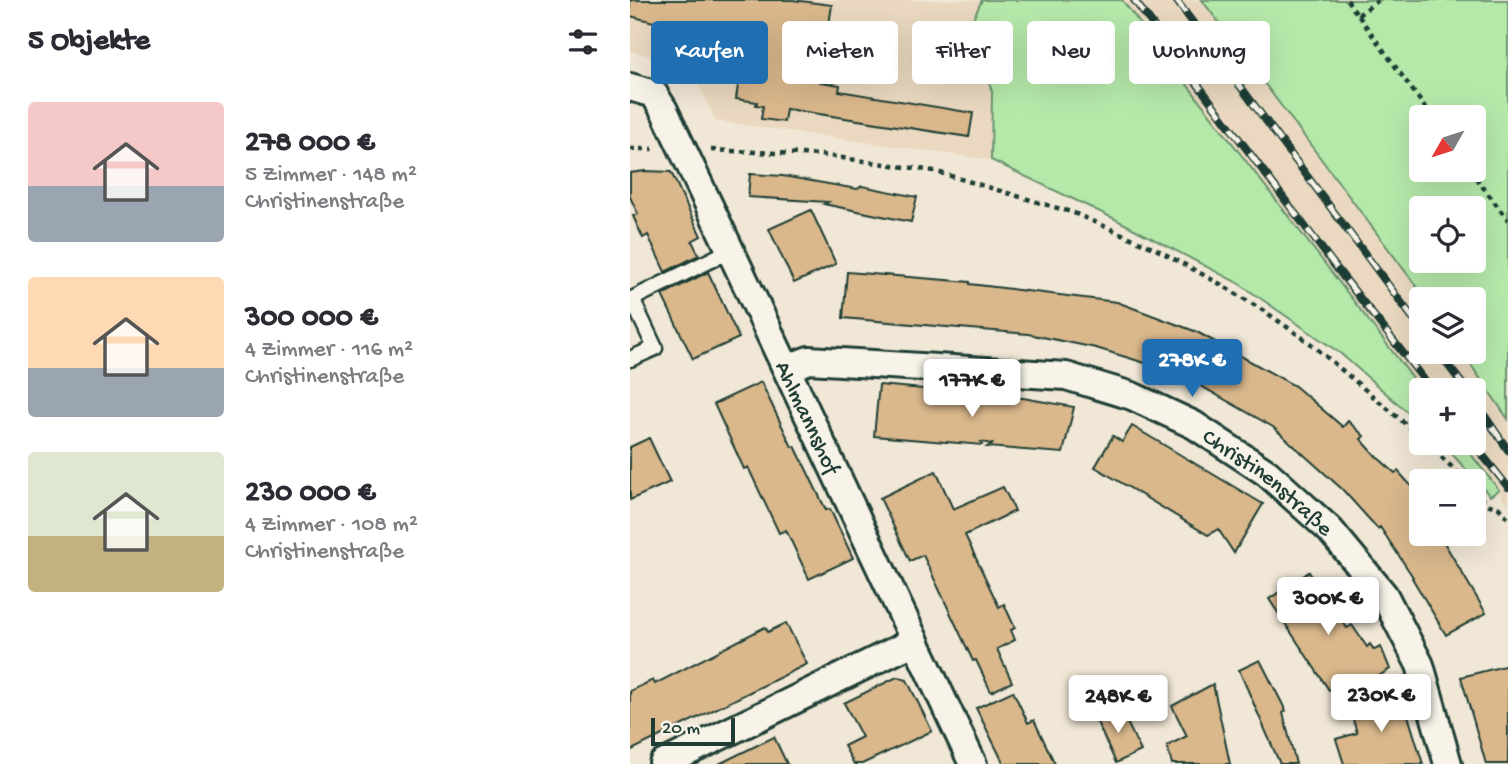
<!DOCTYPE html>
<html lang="de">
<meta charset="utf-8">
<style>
body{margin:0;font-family:"Gochi Hand",sans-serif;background:#f7f7f7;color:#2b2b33;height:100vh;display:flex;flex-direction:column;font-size:26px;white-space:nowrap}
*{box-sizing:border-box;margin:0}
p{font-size:23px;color:#7c7c81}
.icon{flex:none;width:38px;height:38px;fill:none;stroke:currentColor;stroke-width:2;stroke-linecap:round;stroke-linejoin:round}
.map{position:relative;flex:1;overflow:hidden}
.sheet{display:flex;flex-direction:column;background:#fff;width:630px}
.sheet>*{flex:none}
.top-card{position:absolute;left:21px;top:21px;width:665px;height:63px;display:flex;gap:14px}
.needle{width:46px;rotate:231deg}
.buttons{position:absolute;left:779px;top:105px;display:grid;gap:14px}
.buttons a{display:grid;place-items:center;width:77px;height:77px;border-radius:7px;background:#fff;box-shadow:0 7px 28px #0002;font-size:35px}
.scale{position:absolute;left:21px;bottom:18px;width:84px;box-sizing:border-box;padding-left:7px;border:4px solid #1f3d34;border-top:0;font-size:19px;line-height:24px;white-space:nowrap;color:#1f3d34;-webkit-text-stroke:5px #f7f3e8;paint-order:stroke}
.price{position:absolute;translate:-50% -60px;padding:0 16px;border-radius:7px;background:#fff;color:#222;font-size:23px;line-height:46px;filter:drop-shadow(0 2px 4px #0008)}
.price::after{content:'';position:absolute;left:50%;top:42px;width:21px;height:16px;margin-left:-10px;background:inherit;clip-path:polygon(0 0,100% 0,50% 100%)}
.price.on{background:#1f6fb2;color:#fff}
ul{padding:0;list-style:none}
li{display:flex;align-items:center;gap:21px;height:175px;padding:0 28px}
li span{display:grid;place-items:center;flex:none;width:196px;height:140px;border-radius:7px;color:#555}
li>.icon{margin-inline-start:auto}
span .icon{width:84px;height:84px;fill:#fffc;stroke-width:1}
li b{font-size:30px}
h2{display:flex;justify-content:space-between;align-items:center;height:84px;padding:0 28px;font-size:30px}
.tag{padding:0 24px;border-radius:7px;background:#fff;box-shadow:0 7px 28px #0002;font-size:24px;line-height:63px}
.tag.on{background:#1f6fb2;color:#fff}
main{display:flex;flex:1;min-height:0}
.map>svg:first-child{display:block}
.built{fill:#ead9c0}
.green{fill:#b5e9aa;stroke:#6a936f;stroke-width:2;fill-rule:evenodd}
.building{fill:#dab88c;stroke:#1f3d34;stroke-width:2}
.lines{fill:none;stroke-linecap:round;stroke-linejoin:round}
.service-casing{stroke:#1f3d34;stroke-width:19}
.minor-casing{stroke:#1f3d34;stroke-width:32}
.path{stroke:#1f3d34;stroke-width:4.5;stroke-dasharray:5 5;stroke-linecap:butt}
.service{stroke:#f7f3e8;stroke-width:14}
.minor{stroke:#f7f3e8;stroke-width:26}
.rail-casing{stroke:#1f3d34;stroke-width:8}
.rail{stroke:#f7f3e8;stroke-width:5;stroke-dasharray:16;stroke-linecap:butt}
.labels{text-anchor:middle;stroke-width:5;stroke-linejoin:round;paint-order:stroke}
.street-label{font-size:23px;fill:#1f3d34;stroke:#f7f3e8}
</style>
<main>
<section class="sheet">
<h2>5 Objekte<svg class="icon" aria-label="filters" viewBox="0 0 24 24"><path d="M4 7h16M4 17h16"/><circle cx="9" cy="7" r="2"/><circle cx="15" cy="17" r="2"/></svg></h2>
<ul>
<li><span style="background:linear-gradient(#f6c9c9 60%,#9aa5b1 0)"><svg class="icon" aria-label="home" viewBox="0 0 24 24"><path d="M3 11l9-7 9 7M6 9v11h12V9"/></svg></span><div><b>278 000 €</b><p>5 Zimmer · 148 m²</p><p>Christinenstraße</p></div></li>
<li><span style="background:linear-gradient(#ffd9b3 65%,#9aa5b1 0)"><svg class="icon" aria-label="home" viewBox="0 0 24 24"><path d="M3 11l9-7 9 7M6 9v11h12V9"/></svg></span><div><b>300 000 €</b><p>4 Zimmer · 116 m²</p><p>Christinenstraße</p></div></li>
<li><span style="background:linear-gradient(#dfe7d0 60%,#c2b280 0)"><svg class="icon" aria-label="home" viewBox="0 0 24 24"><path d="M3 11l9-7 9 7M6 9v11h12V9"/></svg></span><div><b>230 000 €</b><p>4 Zimmer · 108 m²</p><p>Christinenstraße</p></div></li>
</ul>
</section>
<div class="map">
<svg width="878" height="764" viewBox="0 0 878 764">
<rect width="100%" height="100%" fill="#f1e7d6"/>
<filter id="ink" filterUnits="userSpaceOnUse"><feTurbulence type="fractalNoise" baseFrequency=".0143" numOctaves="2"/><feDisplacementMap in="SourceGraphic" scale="14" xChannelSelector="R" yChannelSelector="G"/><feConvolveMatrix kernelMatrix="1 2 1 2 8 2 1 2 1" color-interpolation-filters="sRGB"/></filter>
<g filter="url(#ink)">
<g class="built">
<path d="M0,0H352L341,23L362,92L361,160L86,121L60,66L0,51Z"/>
<path d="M492,0H572L796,299H791V352H832L878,419V505L832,443H844V390H792Z"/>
</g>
<g class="green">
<path d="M352,0H492L792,390L791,424L710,353L608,283L485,219L361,160L362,92L341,23Z"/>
<path d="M572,0H878V419L832,352H844V299H796ZM791,117H844V170H791ZM791,208H844V261H791Z"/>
<path d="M812,443H832L869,490L860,496Z"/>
</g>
<g class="building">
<path d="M0,0H163L202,5L190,82L210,85L209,91L343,113L339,137L156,109L154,122L131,119L133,106L126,105L127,102L106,99L113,51L54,36L55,30L0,16Z"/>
<path d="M15,171L41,172L71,236L62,241L69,255L35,272L18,235L13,238L3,216L8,214L0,197V173Z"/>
<path d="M120,174L153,176L227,189L232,186L287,197L281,222L194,204L198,202L118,197Z"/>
<path d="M181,210L206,264L164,283L139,229Z"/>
<path d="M78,272L109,338L63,359L32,295Z"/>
<path d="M217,272L340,282V284L487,302L567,332L665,386L713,427L718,421L734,436L731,439L746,456L765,473L768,471L791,497V534H809L856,613L816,635L782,578L783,577L750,527L748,529L712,489L643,427L562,381L512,362L466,348L398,334L213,318Z"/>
<path d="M131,382L162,447L165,446L196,510L200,509L223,558L179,579L156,530L149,533L118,467L114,469L84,404Z"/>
<path d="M249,385L393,398L444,407L433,453L357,447L362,444L351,442L352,445L244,436Z"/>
<path d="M502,426L633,504L604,553L588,529L578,535L465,467L483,436L492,442Z"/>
<path d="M19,438L40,482L0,500V447Z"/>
<path d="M306,471L323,509L373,487L385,511L335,535L369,607L374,604L385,628L381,630L385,640L367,649L382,682L361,692L346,660L343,661L293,555L280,561L250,498Z"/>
<path d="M679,572L717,628L722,625L737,647L740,644L744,650L751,647L760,669L716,696L713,684L699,690L639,599Z"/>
<path d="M156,623L177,664L0,751V691L23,680L25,684L135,627L138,632Z"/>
<path d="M630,660L656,711L653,713L666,764H650L609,670Z"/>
<path d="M878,665V764H856L831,677Z"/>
<path d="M267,677L277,680L302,731L232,764H224L214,746L232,737L214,703Z"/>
<path d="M583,684L600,764H542L537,746L557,736L542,706Z"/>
<path d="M383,691L398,723L404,720L425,764H374L346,708Z"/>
<path d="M771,693L793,764H714L706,739L727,733L719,706Z"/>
<path d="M489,706L511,751L486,763L465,718Z"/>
<path d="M144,737L157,764H89Z"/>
</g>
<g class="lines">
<defs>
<path id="service" d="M0,359L25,348L2,299L101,250"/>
<g id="minor">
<path id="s1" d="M0,87L24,94L34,110L343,764"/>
<path id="s2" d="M158,368L179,360L436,376L502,396L564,425L637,473L700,530L754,595L790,665L818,764"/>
<path d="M33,764L285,641"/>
</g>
</defs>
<use href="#service" class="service-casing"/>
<use href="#minor" class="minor-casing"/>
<g class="path">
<path d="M717,0L802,117"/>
<path d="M728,15L749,0"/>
<path d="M0,149H23"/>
<path d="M81,150L191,155L304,171L444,213L524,248L592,285L637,313L680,343L791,437"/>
<path d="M840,170L878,220"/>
<path d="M797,443L836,481"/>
<path d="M844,490L857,504L869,508L878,518"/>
</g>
<use href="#service" class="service"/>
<use href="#minor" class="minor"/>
<defs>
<g id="rail">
<path d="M504,0L708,270L802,390"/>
<path d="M546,0L791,329"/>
<path d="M808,352L837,390"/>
<path d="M844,400L878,450"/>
<path d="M843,443L878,487"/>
</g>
</defs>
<use href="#rail" class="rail-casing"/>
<use href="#rail" class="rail"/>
</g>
</g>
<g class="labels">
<g class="street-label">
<text dy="8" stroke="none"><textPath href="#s1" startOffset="383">Ahlmannshof</textPath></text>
<text dy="8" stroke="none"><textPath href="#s2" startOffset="511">Christinenstraße</textPath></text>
</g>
</g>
</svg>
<div class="buttons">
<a><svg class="needle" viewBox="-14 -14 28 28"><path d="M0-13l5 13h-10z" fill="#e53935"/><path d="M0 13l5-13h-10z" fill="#7c7c81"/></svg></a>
<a><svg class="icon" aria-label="locate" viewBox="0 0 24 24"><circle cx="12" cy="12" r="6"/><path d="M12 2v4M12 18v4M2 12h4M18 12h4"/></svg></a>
<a><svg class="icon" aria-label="layers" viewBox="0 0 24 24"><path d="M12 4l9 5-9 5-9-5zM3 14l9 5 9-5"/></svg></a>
<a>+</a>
<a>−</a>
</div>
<div class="scale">20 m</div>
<b class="price on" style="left:562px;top:399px">278K €</b>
<b class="price" style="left:342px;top:419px">177K €</b>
<b class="price" style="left:698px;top:637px">300K €</b>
<b class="price" style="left:751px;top:734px">230K €</b>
<b class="price" style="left:488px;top:735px">248K €</b>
<div class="top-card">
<a class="tag on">Kaufen</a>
<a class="tag">Mieten</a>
<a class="tag">Filter</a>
<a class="tag">Neu</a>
<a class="tag">Wohnung</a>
</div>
</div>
</main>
